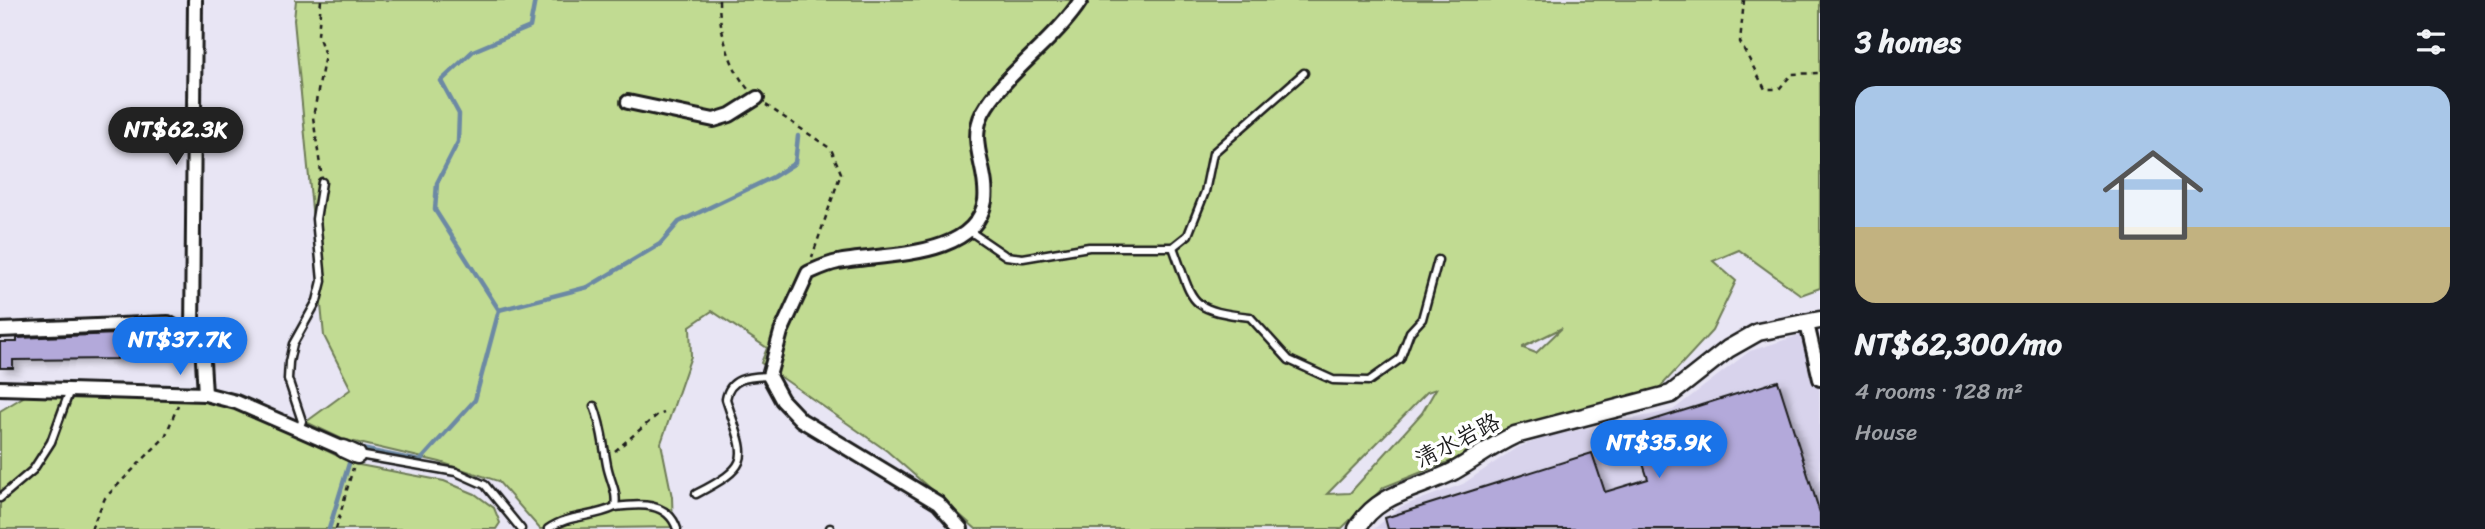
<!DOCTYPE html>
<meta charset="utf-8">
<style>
body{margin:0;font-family:Sriracha,"LXGW WenKai TC",sans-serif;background:#20242c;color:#f1f3f6;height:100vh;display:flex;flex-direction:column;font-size:26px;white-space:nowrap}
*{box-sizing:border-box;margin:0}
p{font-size:23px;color:#9ea1a6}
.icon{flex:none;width:38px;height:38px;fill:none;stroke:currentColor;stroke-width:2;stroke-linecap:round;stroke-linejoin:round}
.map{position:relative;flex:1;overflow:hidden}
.details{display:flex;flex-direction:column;background:#171b24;width:665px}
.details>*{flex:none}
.price{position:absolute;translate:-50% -60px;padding:0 16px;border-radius:24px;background:#1a73e8;color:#fff;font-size:23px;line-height:46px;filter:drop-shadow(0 2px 4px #0008)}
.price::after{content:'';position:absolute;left:50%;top:42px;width:21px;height:16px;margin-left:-10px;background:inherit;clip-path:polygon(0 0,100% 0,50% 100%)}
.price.active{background:#222;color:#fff}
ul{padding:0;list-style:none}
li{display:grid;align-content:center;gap:14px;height:371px;padding:0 35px}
li span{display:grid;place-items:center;height:217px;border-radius:21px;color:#555}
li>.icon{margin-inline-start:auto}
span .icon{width:126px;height:126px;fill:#fffc;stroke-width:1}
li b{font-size:30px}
h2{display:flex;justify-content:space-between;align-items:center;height:84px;padding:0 35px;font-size:30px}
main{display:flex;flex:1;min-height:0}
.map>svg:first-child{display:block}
.built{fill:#d8d3ec}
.green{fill:#c1db92;stroke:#6e7c57;stroke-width:2;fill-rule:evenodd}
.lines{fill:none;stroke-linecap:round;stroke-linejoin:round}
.stream{stroke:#6c89a4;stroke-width:4.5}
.building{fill:#b3a9da;stroke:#1c1c1c;stroke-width:2;filter:url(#shadow)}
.service-casing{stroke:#1c1c1c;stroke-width:11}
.minor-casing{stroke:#1c1c1c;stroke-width:18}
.tertiary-casing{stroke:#1c1c1c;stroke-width:21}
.path{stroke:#1c1c1c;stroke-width:2.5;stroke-dasharray:5 5;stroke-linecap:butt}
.service{stroke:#fff;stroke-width:6}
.minor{stroke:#fff;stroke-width:12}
.tertiary{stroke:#fff;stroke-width:16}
.labels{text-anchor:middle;stroke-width:7;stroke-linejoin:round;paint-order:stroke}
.street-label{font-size:23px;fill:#1c1c1c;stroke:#fff}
</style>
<main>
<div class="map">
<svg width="1820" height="529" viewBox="0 0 1820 529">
<defs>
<filter id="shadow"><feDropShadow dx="6" dy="3.5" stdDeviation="3.5" flood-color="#0004"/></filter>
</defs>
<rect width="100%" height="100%" fill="#e8e5f4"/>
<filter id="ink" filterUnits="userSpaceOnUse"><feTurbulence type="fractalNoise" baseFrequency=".0143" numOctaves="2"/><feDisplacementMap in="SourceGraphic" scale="14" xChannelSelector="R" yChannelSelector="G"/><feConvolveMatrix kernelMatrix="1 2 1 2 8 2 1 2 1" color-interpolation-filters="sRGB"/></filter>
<g filter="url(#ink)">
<path class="built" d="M1819,329L1820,529H1374L1400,507L1463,484L1516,448L1547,437L1673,410L1750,351Z"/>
<g class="green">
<path d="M296,0H1820V288L1801,295L1739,250L1713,261L1736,281L1712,331L1654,394L1437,466L1384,487L1341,529H976L887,451L761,363L767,348L712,311L690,326L691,356L661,443L672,497L673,527L540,529L498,481L440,462L342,439L306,422L351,389L324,336L294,20ZM1562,328L1536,353L1523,348V347ZM1436,389L1422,413L1350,493L1327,494L1427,392Z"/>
<path d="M40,387L227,398L266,421L354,464L444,481L475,494L494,508L500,523L496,529H0V411Z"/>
</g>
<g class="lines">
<g class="stream">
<path d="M499,310L588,287L660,244L679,222L773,177L795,163L798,136"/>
<path d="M357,448L420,461L475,400L499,310L435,210L437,183L458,142L459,114L441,81L473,51L530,27L535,0"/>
<path d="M329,529L351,457"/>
</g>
</g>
<g class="building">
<path d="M117,334V359L13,360V368H0V342H17V338Z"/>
<path d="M1778,381L1820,513V529H1388L1385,518L1592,453L1605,492L1648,479L1631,427Z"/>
</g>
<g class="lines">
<defs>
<g id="service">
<path d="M968,230L1006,256L1023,258L1089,247H1173L1188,235L1205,192L1213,153L1304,73"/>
<path d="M1173,247C1194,303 1187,310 1250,317L1289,360L1333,380L1369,381L1400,359L1410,332L1422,319L1438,260"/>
<path d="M299,429L302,421L288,379L289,362L293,344L317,301L322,281L316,219L322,182"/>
<path d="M359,455L456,472L485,485L521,529"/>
<path d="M696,494C756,463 745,459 726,399C730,376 751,377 769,376"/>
<path d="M0,498L33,470L51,442L70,390"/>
<path d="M615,507C639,504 668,501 677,529"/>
<path d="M830,528V529"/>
<path d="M548,529C569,514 593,518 615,507C618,492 610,481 607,465C603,444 602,426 594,406"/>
</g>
<g id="minor">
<path d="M628,102L714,120L730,115L757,98"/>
<path d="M1807,324L1820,379"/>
<path d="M0,330L168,323L202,344L205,394"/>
<path d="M192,335L195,0"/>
<path d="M0,388L205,394L236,402L344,449"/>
<path d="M961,529L938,503L801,420L782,400L769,376L781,332L808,273C817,269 827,264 838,262C880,253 975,260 985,201C989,170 967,143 983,112C1003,75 1056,40 1081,0"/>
</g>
<g id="tertiary">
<path d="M344,449L357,455"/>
<path d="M1357,529C1377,492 1420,489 1454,471C1475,459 1493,445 1515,435L1671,394L1728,349L1758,332L1820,320"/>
</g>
</defs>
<use href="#service" class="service-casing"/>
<use href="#minor" class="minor-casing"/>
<use href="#tertiary" class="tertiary-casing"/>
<g class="path">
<path d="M719,0C719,30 729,66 748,89"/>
<path d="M1744,0L1740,42L1765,89H1779L1792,74L1820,73"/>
<path d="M766,105L831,149L841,173L812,257"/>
<path d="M321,172L313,117L325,55L318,35L321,0"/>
<path d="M615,451L656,416L664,413"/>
<path d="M91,529L105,498L165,437L178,405"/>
<path d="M336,529L353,468"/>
</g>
<use href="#service" class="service"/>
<use href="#minor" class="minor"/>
<use href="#tertiary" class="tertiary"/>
</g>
</g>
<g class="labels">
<g class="street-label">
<text transform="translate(1457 440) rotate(-27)" y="8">清水岩路</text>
</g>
</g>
</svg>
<b class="price active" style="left:176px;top:167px">NT$62.3K</b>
<b class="price" style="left:180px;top:377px">NT$37.7K</b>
<b class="price" style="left:1659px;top:480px">NT$35.9K</b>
</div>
<section class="details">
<h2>3 homes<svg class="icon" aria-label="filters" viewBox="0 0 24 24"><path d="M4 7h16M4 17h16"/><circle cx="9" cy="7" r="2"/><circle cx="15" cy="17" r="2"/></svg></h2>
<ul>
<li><span style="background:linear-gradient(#a9c7e8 65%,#c2b280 0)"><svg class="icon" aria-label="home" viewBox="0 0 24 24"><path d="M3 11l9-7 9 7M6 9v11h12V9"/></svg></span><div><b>NT$62,300/mo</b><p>4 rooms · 128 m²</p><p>House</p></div></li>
</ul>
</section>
</main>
